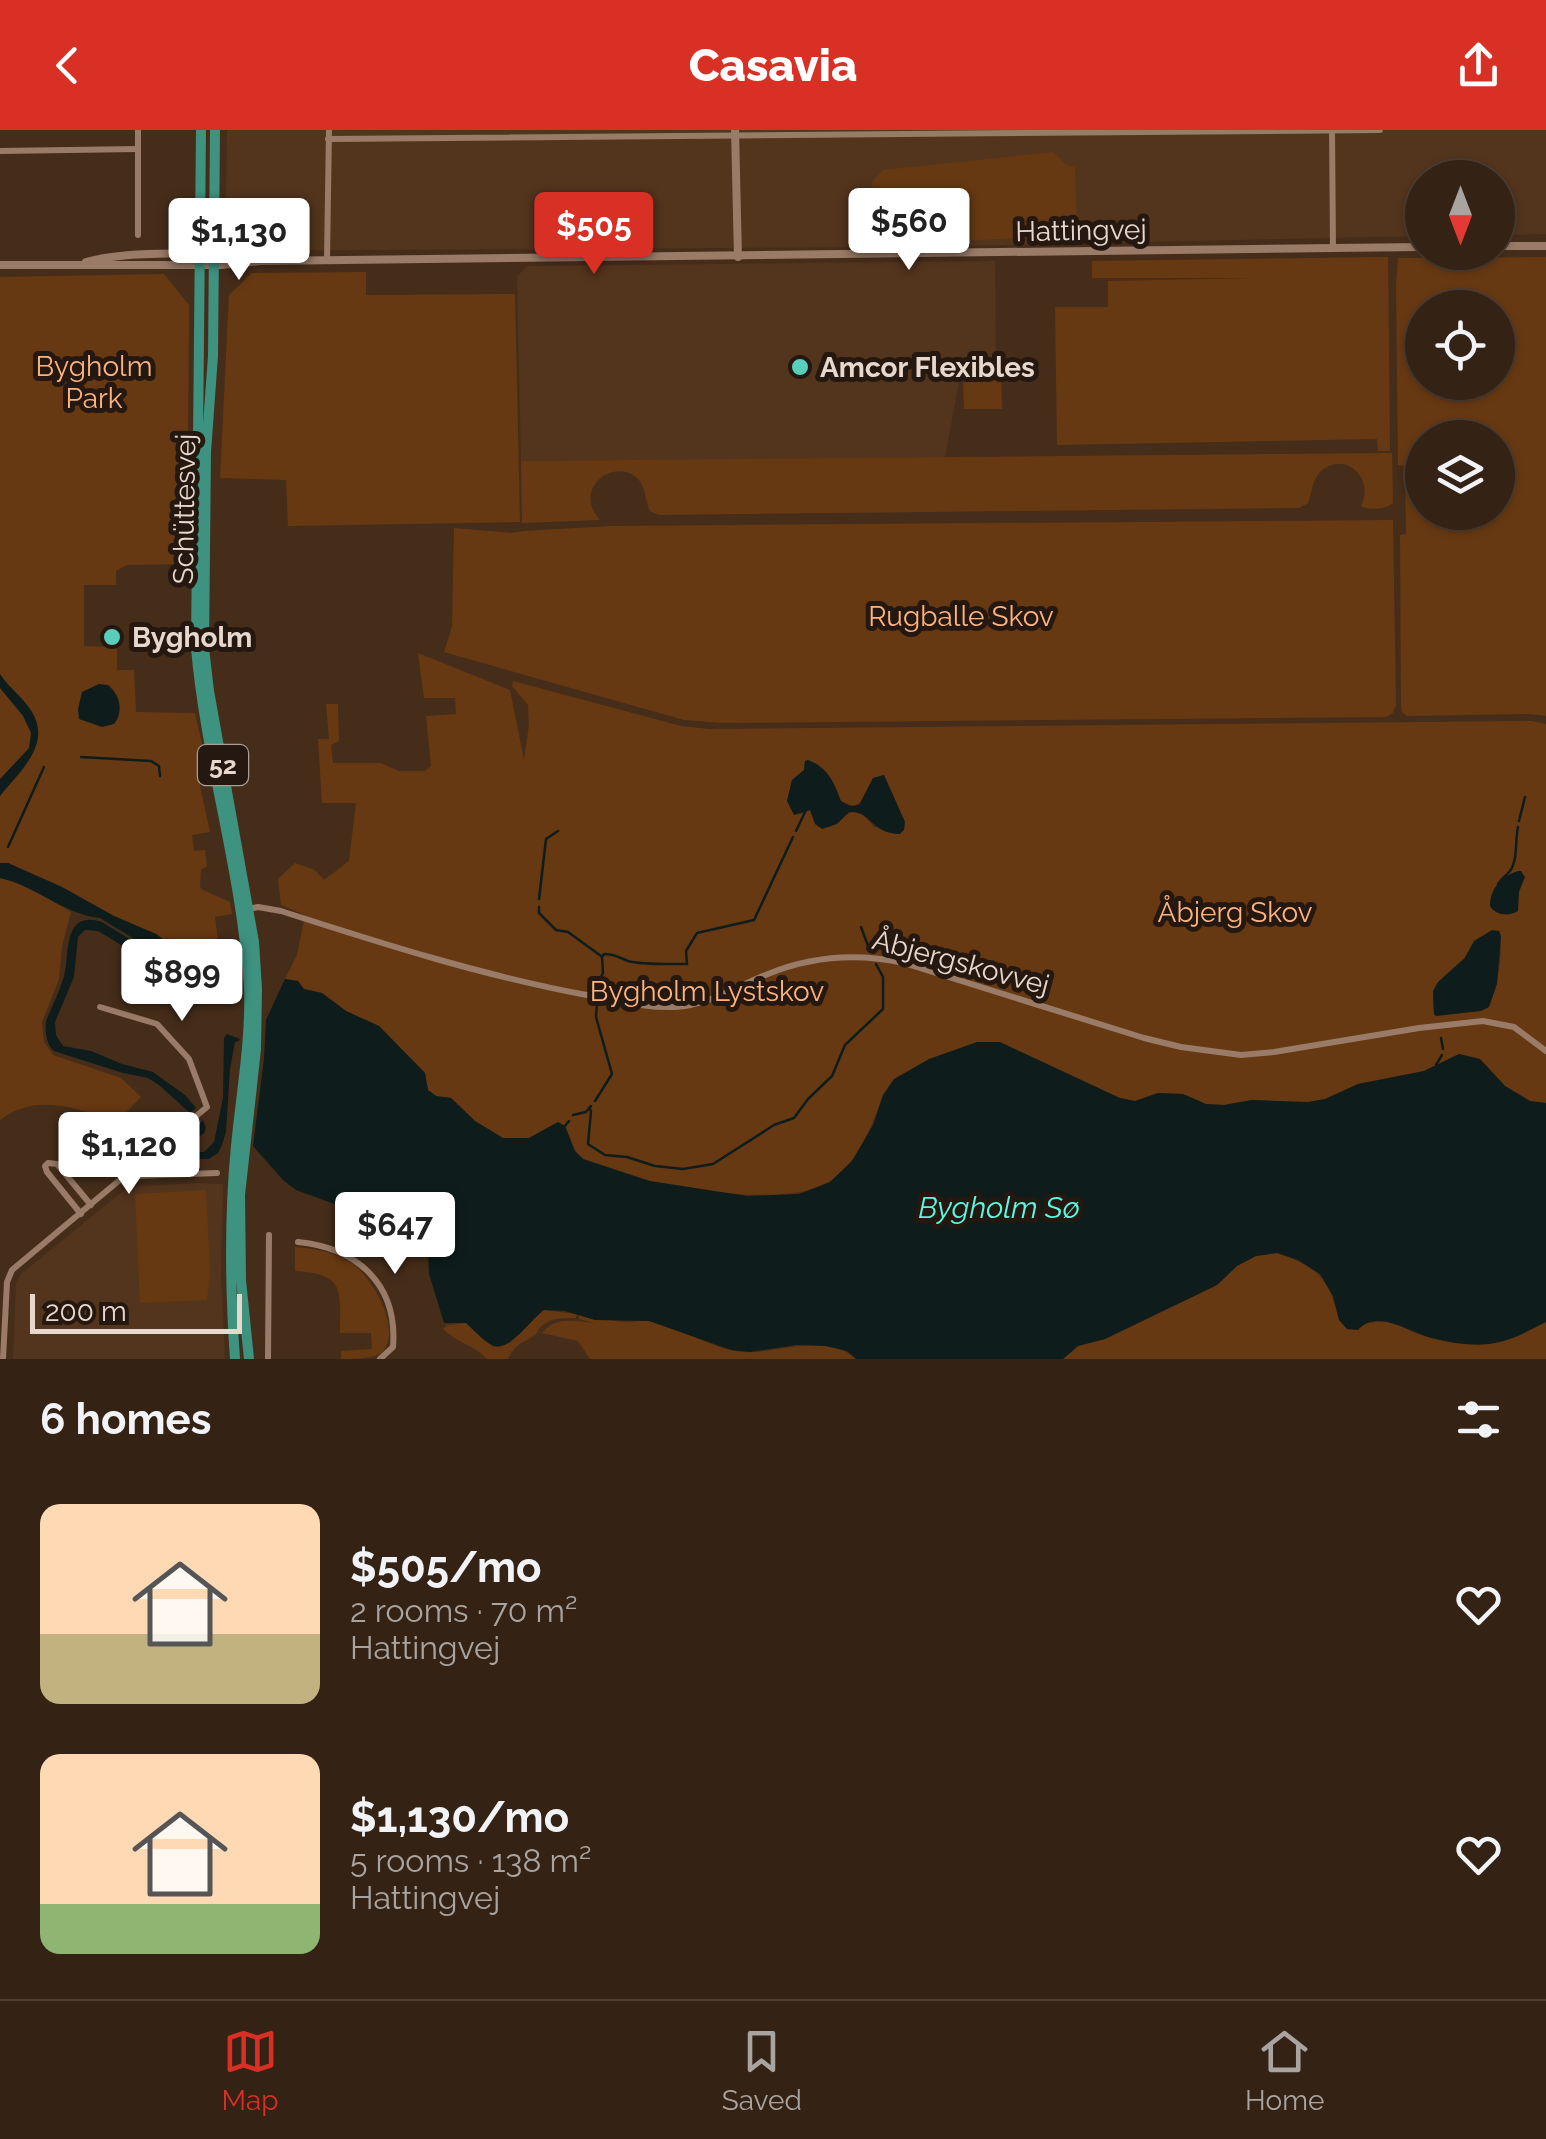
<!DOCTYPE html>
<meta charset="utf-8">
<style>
body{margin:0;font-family:Raleway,sans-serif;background:#3c2a1d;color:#f1f3f6;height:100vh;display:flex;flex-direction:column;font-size:38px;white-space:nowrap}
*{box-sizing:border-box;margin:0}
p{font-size:32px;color:#a9a4a0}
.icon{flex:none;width:55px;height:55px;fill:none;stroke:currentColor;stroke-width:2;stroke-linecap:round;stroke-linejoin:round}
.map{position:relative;height:1229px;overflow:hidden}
.panel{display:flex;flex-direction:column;background:#342214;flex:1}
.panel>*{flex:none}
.needle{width:65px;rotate:180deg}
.fabs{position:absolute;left:1405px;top:30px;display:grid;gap:20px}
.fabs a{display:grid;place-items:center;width:110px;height:110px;border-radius:50%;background:#342214;box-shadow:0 2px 8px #0004,0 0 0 2px #4e3f34;font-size:50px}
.scale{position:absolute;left:30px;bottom:25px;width:212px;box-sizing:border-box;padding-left:10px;border:5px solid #e8d7cc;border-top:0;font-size:28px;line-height:35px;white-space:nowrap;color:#e8d7cc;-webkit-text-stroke:8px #241810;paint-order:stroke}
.price{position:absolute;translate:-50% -85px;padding:0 22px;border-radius:10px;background:#fff;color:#222;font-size:32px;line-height:65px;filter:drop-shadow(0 2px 5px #0008)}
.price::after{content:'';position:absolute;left:50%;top:60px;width:30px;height:22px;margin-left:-15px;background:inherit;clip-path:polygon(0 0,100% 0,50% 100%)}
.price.on{background:#d93025;color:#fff}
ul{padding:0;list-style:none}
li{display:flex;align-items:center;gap:30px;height:250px;padding:0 40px}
li span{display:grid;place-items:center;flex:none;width:280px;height:200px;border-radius:20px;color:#555}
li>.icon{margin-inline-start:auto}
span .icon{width:120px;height:120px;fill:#fffc;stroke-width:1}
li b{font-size:42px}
h2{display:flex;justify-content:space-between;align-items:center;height:120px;padding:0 40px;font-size:42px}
header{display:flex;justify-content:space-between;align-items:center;height:130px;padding:0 40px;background:#d93025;color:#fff;font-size:45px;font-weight:800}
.tab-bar{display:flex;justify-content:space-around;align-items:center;height:140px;border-top:2px solid #4e3f34;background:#342214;font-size:28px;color:#a9a4a0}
.tab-bar a{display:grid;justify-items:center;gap:5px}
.tab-bar .on{color:#d93025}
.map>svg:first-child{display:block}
.built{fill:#53341d}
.green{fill:#673912;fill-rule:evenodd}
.water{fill:#0e1d1b}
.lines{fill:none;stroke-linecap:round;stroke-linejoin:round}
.stream{stroke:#0e1d1b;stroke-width:2.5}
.minor{stroke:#997b67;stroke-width:6}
.tertiary{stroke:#997b67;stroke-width:8}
.primary{stroke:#3e9280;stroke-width:10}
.poi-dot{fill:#5acebd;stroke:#241810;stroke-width:4}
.labels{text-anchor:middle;stroke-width:10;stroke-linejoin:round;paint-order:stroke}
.shield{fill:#241810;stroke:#ad9e94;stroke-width:2.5}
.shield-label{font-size:25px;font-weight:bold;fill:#e8d7cc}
.street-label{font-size:28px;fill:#e8d7cc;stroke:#241810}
.park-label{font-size:28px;fill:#fdb37d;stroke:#241810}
.poi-label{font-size:28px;font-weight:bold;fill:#e8d7cc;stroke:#241810;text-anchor:start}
.water-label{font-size:30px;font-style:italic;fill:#57fbe5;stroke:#241810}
</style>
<header><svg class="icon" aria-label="back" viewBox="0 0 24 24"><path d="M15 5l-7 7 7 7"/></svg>Casavia<svg class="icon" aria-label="share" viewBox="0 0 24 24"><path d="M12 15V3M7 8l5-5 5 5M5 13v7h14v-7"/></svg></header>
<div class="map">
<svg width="1546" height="1229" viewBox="0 0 1546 1229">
<rect width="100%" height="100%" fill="#462d1a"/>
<g class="built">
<path d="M227,0H1546V104L1498,105V48H1422V106L908,117L225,121Z"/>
<path d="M995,131L996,233L962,235L945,328L521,331L517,146L528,136Z"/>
<path d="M195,1053L223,1054L221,1144L225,1229H13L16,1153L21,1144L128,1057Z"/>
</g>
<g class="green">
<path d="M1053,22L1066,35L1075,37L1077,95L1072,106L876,114L872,52L883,40Z"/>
<path d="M1388,127L1390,321H1378L1377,309L1057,315L1055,177H1108V151L1255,148H1092V131Z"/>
<path d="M1546,127V586L1530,584L1407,586L1402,582L1401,576L1400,405L1406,404L1405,336L1398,335L1396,156L1398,128ZM1422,178H1498V252H1422ZM1422,308H1498V382H1422Z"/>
<path d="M366,142V165L515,164L520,392L288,396L286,350L220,348L229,165L252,143Z"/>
<path d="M164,144L189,175L187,434L127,435L116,441V455H84V516L117,517V540H134L136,582L195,583L208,640L201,642L198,647L210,702L192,705L194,721L205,720L207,736L201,740L200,757L203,760L230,772L232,784L215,787L221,835L190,821L176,819L156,804L114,786L62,757L8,733H0V147Z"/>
<path d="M963,241H1001L1002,279H964Z"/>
<path d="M1392,323L1393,373C1386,379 1370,381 1361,376C1376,346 1342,319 1319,343C1312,351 1312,363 1308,373L1299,378L659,385L650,381C645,371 646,359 639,350C616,325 571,358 600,390L522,393L521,331Z"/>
<path d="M1393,390L1396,575L1393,583L1386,587L723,593L684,590L444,522L452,497L454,398L512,403L524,401L610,396Z"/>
<path d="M418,523L510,560L524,630L529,595L528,575L512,556L513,551L681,596L709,599L1531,591L1546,594V973L1530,971L1505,956L1480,929L1459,924L1424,941L1358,954L1325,969L1308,973L1252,970L1224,975L1205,974L1183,964L1158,963L1135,971L1120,968L883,965C872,996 859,1030 832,1050C795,1077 693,1061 649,1051C627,1045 605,1036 583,1029L575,1021L565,996L558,992L529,1008H503L475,991L451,968L436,966L428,960L425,943L379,896L346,881L322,863L304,859L298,851L285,849L297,825L305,785L281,775L278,749L295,733L315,740L324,750L349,731L356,673H322L318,609H329L326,574H338L339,611L331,615L333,633H380L399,641H425L431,636L426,586L456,584L455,568H424ZM808,630C829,638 834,652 841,672L854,676L862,671L873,648L884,645L905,692L874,697C860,679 854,675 837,694L813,684L810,680L798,685L787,671L792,650L804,640L805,631ZM1499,801C1504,827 1497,853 1488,877L1436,886L1434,884C1433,876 1432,867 1434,860C1438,847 1486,810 1499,801Z"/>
<path d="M0,748C26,754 48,768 71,782L62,816L59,849L42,892L44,912L53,925L121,948L141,967L117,992C78,979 37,962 0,990Z"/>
<path d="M206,1060L210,1142L207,1170L140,1173L135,1064Z"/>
<path d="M295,1117C317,1119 336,1122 354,1135C373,1149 405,1204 380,1224C370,1229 352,1229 341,1229V1221L372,1219L371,1203H340C340,1160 346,1144 295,1141Z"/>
<path d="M1277,1123C1318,1137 1329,1148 1339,1190C1346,1191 1355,1194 1363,1193C1371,1193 1377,1191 1386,1192C1402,1195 1416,1205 1431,1208C1478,1220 1504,1213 1546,1192V1229H1063L1078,1216L1105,1209L1217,1155L1237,1136L1256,1126Z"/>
<path d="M543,1180L577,1184L576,1188C565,1188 553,1187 543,1195C535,1201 541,1202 532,1207C520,1214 515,1215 508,1229H487C474,1215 456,1212 443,1199L447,1195L466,1193L493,1217L510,1213Z"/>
<path d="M579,1184C594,1187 610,1191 625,1192C633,1192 641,1190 648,1191C682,1195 710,1220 744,1222C781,1224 825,1201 856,1229H590L578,1211L542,1203C556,1186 575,1191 594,1193L579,1189Z"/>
</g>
<g class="water">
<path d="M0,544C9,558 24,568 32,582C52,615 19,642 0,666V649L29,618L31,603L23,586L0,558Z"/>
<path d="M99,554L108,555C120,565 124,581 114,594L102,597L79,589L78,579L82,562Z"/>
<path d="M808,630C828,638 834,652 841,671L850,676L859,675L873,648L884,645L905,692L904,700L900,704C869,703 873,681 849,682L837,694L822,699L815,694L810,680L794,685L787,671L792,650L804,640L805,631Z"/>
<path d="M0,733H8L62,757L114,786L156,804L176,819L190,821L217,831V836H224L226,838L222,849L217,850L215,857C179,858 129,818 98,801L85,800L78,807L74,847L55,892L56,905L63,916L91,921L122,934L153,942L185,965L196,978L190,983L160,956L148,948L123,943L54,921C46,914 45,902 46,891C52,876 60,861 64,846C70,824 62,779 102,792L173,836L201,848H206L180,837L100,788C63,784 36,756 0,748Z"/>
<path d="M1518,741H1521L1525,747L1519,762L1518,781C1509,787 1495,785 1490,776C1490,758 1502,746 1518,741Z"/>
<path d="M1492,800L1499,801L1501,806L1497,854L1489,877L1481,881L1436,886L1434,884L1433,861L1438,852L1464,829L1474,811Z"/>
<path d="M285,849L298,851L304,859L322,863L346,881L379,896L425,943L428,960L436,966L451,968L475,991L503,1008H529L558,992L565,996L575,1021L583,1029L650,1051L747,1066L799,1064L830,1052L852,1031L873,995L883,965L894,949L929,929L977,912H1000L1120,968L1135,971L1158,963L1183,964L1206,974L1224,975L1252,970L1308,972L1325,969L1358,954L1424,941L1459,924L1480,929L1505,956L1530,971L1546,973V1192C1530,1200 1513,1210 1495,1213C1476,1217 1451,1213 1432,1208C1410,1203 1378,1178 1358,1200L1347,1199L1339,1190L1333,1166L1320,1144L1298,1130L1277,1123L1256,1126L1237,1136L1217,1155L1105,1209L1078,1216L1063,1229H856L847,1221L825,1216L796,1215L750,1222L731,1220L649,1191L595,1190L565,1181L544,1180C531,1189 508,1224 492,1215C482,1210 474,1200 466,1193H444L429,1144L428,1120L423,1110L393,1093L384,1083L337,1075L296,1060L283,1050L253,1016L264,929L266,890Z"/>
<path d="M227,904L240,909L239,911L235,912L230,939L226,1002L222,1015L218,1023L209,1029H191C181,1013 184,1013 195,1000C198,997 200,993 203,990L206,998L204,1003L193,1012L196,1022H204L214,1012L223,968L224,908Z"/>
</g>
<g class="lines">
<g class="stream">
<path d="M81,627L151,631L159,636L160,646"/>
<path d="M1519,691L1525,667"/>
<path d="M796,701L806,680"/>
<path d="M8,717L44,637"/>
<path d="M1498,754C1501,749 1506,746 1510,741C1518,730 1515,710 1518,697"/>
<path d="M539,769L546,709L558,701"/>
<path d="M539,777V783L556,800L568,802L601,826"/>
<path d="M861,797L870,821"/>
<path d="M598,860V852L603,843L602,827L604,824C615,824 618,827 628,831C641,835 673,834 687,834L686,821L697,803L754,790L793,707"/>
<path d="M1441,908L1443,919"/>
<path d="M1436,935L1442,925"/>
<path d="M595,971L612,944L596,887L597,873"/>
<path d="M589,978L591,981L588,1014L605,1025L627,1027L655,1036L683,1039L713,1034L774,995L794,988L808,969L832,946L845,915L883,879V847L876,834"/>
<path d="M573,985L586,982L591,976"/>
<path d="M565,996L569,991"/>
</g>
<g class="minor">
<path d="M1332,0L1333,119"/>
<path d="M328,9L1380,0"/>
<path d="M0,21L138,19"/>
<path d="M138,105V0"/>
<path d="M327,130L329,0"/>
<path d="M249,779L258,777L281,781C383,814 487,847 592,866C619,871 647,878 675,877C710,875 737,856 768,844C812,826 858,823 904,833L1144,908L1181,917L1241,925L1274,922L1419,898L1483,891L1514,897L1546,921"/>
<path d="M129,1045L136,1046L217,1043"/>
<path d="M81,1084L47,1042L45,1036L48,1033L57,1034L91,1075"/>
<path d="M298,1112C357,1118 398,1154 393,1217L380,1229"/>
<path d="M3,1229L7,1152L12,1140L207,977L189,929L157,894L100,877"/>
<path d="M268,1229L269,1105"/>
</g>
<g class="tertiary">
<path d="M735,0L738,127"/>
<path d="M1498,116H1546"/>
<path d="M86,132C125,121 216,121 256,130"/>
<path d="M0,135H221L261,131L1422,117"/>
</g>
<g class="primary">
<path d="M201,0L196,518C206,632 242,742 249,857C251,910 241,963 236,1016C229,1087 230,1158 235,1229"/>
<path d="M215,0L213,226L206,322L204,518L209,561L254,812L257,859L256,919L240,1065L241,1150L249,1229"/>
</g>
</g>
<g class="poi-dot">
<circle cx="800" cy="237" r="10"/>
<circle cx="112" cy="507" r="10"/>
</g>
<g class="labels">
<rect class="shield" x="198" y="615" width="50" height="40" rx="8"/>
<g class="shield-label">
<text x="223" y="644">52</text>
</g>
<g class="street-label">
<text transform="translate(1081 100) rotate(-1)" y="10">Hattingvej</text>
<text transform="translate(184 379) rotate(-89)" y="10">Schüttesvej</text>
<text transform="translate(961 832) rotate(15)" y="10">Åbjergskovvej</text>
</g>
<g class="park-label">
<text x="94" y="246">Bygholm<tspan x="94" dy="32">Park</tspan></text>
<text x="961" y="496">Rugballe Skov</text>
<text x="1235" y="792">Åbjerg Skov</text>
<text x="707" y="871">Bygholm Lystskov</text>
</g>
<g class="poi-label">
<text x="820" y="247">Amcor Flexibles</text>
<text x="132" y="517">Bygholm</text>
</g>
<g class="water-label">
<text x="999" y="1088">Bygholm Sø</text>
</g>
</g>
</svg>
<div class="fabs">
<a><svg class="needle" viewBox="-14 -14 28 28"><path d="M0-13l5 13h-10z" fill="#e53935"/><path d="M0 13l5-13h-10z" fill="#a9a4a0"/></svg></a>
<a><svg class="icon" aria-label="locate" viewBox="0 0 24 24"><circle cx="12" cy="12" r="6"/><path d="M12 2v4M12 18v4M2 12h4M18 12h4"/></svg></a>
<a><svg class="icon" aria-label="layers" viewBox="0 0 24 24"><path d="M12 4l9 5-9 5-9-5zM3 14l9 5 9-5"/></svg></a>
</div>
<div class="scale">200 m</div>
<b class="price" style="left:909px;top:143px">$560</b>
<b class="price on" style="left:594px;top:147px">$505</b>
<b class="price" style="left:239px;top:153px">$1,130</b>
<b class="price" style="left:182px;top:894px">$899</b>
<b class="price" style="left:129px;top:1067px">$1,120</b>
<b class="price" style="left:395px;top:1147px">$647</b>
</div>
<section class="panel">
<h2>6 homes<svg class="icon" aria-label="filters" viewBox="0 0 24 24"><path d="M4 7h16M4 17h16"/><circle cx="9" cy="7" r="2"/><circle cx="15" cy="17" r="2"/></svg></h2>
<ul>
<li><span style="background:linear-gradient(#ffd9b3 65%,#c2b280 0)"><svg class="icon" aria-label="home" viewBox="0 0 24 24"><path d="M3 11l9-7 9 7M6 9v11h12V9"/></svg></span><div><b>$505/mo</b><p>2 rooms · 70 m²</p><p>Hattingvej</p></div><svg class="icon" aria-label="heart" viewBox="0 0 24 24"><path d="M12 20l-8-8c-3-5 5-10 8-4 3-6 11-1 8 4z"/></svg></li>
<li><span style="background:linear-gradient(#ffd9b3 75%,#8fb573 0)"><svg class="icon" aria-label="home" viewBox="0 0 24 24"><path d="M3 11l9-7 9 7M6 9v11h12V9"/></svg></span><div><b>$1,130/mo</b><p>5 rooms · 138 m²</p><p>Hattingvej</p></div><svg class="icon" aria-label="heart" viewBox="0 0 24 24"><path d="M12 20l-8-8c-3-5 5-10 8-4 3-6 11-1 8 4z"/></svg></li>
</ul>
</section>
<nav class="tab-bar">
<a class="on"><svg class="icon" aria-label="map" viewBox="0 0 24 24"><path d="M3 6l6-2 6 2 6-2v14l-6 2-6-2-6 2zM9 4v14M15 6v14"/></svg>Map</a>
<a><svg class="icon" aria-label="saved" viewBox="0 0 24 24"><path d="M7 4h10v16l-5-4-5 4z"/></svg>Saved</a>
<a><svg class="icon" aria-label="home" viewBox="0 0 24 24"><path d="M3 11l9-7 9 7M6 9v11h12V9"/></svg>Home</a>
</nav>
